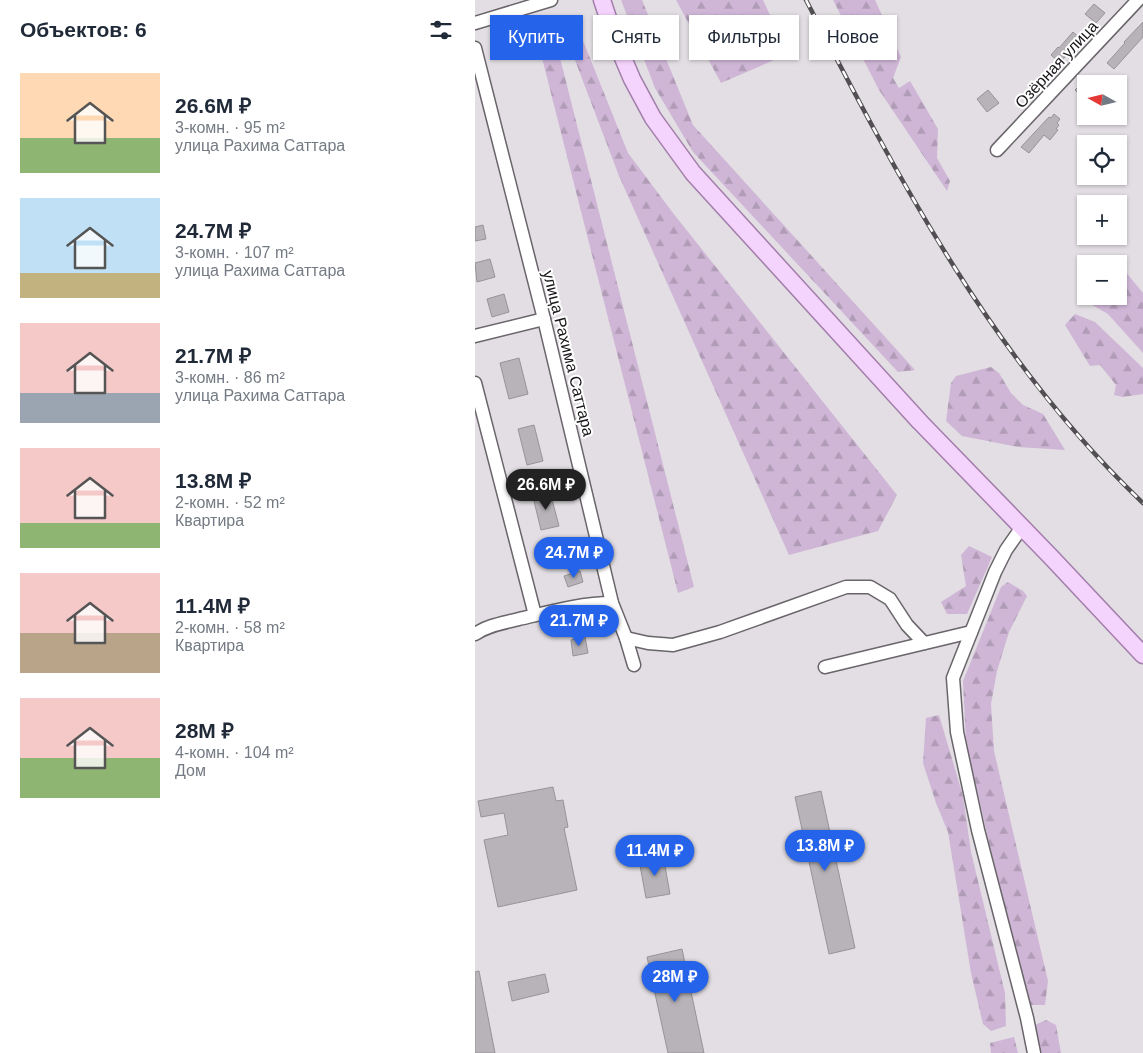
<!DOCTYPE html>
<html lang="ru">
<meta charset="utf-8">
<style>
body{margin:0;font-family:Helvetica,sans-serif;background:#f2f2f3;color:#1f2937;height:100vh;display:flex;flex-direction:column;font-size:19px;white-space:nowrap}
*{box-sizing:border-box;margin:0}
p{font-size:16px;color:#747a83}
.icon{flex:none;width:28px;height:28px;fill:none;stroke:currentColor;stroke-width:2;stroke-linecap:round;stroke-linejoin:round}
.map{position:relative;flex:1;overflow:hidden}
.drawer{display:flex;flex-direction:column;background:#fff;width:475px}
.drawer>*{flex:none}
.hud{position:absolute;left:15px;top:15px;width:475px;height:45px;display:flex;gap:10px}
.needle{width:32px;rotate:278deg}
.tools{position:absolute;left:602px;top:75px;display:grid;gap:10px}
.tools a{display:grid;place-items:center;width:50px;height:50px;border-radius:0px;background:#fff;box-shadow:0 1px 4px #0004;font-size:25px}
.price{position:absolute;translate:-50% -42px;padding:0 11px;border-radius:18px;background:#2563eb;color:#fff;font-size:16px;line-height:32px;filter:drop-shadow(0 1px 2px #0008)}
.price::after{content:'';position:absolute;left:50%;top:30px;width:15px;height:11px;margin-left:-8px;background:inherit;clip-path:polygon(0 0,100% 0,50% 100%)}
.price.selected{background:#222;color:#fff}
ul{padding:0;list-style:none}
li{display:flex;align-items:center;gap:15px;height:125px;padding:0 20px}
li span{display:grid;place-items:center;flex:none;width:140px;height:100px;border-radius:0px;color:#555}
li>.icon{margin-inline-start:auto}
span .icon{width:60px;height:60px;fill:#fffc;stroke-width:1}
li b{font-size:21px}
h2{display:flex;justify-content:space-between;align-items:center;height:60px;padding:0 20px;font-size:21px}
.tag{padding:0 18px;border-radius:0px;background:#fff;box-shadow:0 1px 4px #0004;font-size:18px;line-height:45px}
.tag.selected{background:#2563eb;color:#fff}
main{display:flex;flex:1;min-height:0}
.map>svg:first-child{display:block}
.forest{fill:url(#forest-firs)}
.building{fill:#b7b3b8;stroke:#979398}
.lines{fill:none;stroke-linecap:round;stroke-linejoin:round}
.minor-casing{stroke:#69656a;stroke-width:15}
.major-casing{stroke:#a27eab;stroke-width:19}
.minor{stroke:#fff;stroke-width:12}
.major{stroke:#f4d3fc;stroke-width:16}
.rail-casing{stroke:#524f52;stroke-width:4.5}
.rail{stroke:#fff;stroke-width:2.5;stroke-dasharray:8;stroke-linecap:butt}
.labels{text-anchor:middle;stroke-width:4;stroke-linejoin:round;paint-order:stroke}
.street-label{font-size:16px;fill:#181618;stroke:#fff}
</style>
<main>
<section class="drawer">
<h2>Объектов: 6<svg class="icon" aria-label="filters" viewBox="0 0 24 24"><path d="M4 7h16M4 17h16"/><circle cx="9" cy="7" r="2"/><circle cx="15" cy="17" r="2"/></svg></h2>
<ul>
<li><span style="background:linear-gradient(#ffd9b3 65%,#8fb573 0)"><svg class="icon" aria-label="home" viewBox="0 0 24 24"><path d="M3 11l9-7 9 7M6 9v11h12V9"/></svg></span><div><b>26.6M ₽</b><p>3-комн. · 95 m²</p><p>улица Рахима Саттара</p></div></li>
<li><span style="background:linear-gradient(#bfe0f5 75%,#c2b280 0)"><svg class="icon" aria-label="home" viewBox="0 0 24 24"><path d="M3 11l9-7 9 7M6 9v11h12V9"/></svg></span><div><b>24.7M ₽</b><p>3-комн. · 107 m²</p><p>улица Рахима Саттара</p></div></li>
<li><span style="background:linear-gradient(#f6c9c9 70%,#9aa5b1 0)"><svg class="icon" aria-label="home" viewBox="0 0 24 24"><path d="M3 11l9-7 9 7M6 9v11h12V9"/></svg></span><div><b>21.7M ₽</b><p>3-комн. · 86 m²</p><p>улица Рахима Саттара</p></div></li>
<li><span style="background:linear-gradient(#f6c9c9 75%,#8fb573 0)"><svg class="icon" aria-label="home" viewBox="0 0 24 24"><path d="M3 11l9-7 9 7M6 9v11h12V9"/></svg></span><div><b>13.8M ₽</b><p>2-комн. · 52 m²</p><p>Квартира</p></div></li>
<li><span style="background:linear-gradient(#f6c9c9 60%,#b9a48a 0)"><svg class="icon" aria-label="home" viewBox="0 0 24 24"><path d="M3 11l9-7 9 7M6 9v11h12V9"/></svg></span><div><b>11.4M ₽</b><p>2-комн. · 58 m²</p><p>Квартира</p></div></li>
<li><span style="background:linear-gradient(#f6c9c9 60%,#8fb573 0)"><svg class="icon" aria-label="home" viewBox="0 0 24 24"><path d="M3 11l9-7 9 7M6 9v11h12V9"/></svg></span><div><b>28M ₽</b><p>4-комн. · 104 m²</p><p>Дом</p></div></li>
</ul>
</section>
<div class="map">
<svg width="668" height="1053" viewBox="0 0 668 1053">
<defs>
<pattern id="forest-firs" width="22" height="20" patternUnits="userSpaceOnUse" patternTransform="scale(1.25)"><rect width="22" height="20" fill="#cfb6d6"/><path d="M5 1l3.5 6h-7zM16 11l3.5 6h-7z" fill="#b19cb7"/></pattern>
</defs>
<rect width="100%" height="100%" fill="#e2dee3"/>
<g class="forest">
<path d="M146,0H167L218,125L440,370L423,372L218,152L180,88Z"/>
<path d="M201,0H288L313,54L246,83Z"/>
<path d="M358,0H400L426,57L418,78L424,88L435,81L463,129L462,158L475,181L472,191L404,90Z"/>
<path d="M105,33L153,153L198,213L422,495L403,531L314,555L144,176L92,39Z"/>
<path d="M81,42L219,587L203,593L65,50Z"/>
<path d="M640,259L668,293V353L633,314L612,302L613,296H644V264H635Z"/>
<path d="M600,314L620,322L668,368V394L648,397L639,395L641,385L625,365L615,366L590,325Z"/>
<path d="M516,367L524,373L536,393L548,405L568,414L590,450L543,447L487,436L471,421L476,383L481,376Z"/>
<path d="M494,546L517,557L492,614H472L466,602L491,586L486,555Z"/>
<path d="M533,582L548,591L552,596L534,632L522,671L516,704L519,751L573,981L570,1005H556L552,995L515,847L491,742L488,681L526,587Z"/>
<path d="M464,715L488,796L496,852L530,993L531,1026L516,1031L508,1024L496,973L473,832L461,803L448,763L451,718Z"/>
<path d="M571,1020L581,1025L586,1053H565L560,1025Z"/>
<path d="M539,1037L543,1053H516L515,1043Z"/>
</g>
<g class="building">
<path d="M619,4L630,13L621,23L610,14Z"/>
<path d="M668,22V37L639,69L632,63L650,43L649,42Z"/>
<path d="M598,32L605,38L585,63L576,55L583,47L584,48Z"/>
<path d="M611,79V101L600,90Z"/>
<path d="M513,90L524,103L512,112L502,99Z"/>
<path d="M579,114L585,119L582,123L584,125L581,129L583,130L575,140L569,135L554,153L546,147L574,117L576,118Z"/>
<path d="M8,225L11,239L0,241V227Z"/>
<path d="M15,259L20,277L2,282L0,263Z"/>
<path d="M29,294L34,312L17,317L12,299Z"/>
<path d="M44,358L53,394L34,399L25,363Z"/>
<path d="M59,425L68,461L52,465L43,429Z"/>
<path d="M75,492L84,526L66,530L58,497Z"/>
<path d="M105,571L108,582L93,587L89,576Z"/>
<path d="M110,637L113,653L98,656L96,640Z"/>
<path d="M78,787L81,801L88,800L93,827L89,828L102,890L23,907L9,840L33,835L29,813L6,817L3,801Z"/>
<path d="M346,791L380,948L354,954L320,797Z"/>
<path d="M188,855L195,894L171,898L164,860Z"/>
<path d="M207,949L229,1053H193L172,957Z"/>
<path d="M4,971L20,1053H0V972Z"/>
<path d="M70,974L74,992L37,1001L33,982Z"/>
</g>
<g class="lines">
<defs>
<g id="minor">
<path d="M0,23L76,0"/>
<path d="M0,48L69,319L137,603L151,638L159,665"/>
<path d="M522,150L663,0"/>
<path d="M0,336L69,319"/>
<path d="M0,383L60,615"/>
<path d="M547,527L531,550L520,572L478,678L482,732L503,830L552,1018L559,1053"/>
<path d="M0,634C13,625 29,623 44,619C74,612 106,603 137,603"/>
<path d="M151,638L173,643L198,645L245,632L371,587H395L415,599L432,625L449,643"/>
<path d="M350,667L496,632"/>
</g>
<path id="major" d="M127,0L140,39L157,79L178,118L218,173L445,422L576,557L668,655"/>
</defs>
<use href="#minor" class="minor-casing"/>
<use href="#major" class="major-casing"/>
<use href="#minor" class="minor"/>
<use href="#major" class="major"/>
<defs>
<path id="rail" d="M331,0C423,178 520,363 668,503"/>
</defs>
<use href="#rail" class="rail-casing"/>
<use href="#rail" class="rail"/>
</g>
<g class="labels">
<g class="street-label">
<text transform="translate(581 64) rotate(-47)" y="6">Озёрная улица</text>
<text transform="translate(94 353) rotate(76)" y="6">улица Рахима Саттара</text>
</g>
</g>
</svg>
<div class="tools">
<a><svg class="needle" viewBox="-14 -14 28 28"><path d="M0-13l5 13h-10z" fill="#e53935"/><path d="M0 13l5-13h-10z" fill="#747a83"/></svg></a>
<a><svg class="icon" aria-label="locate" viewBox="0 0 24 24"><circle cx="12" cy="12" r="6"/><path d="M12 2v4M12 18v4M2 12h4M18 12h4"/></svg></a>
<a>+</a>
<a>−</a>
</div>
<b class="price selected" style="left:71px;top:511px">26.6M ₽</b>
<b class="price" style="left:99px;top:579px">24.7M ₽</b>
<b class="price" style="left:104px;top:647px">21.7M ₽</b>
<b class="price" style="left:350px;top:872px">13.8M ₽</b>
<b class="price" style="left:180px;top:877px">11.4M ₽</b>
<b class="price" style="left:200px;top:1003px">28M ₽</b>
<div class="hud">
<a class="tag selected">Купить</a>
<a class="tag">Снять</a>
<a class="tag">Фильтры</a>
<a class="tag">Новое</a>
</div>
</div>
</main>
